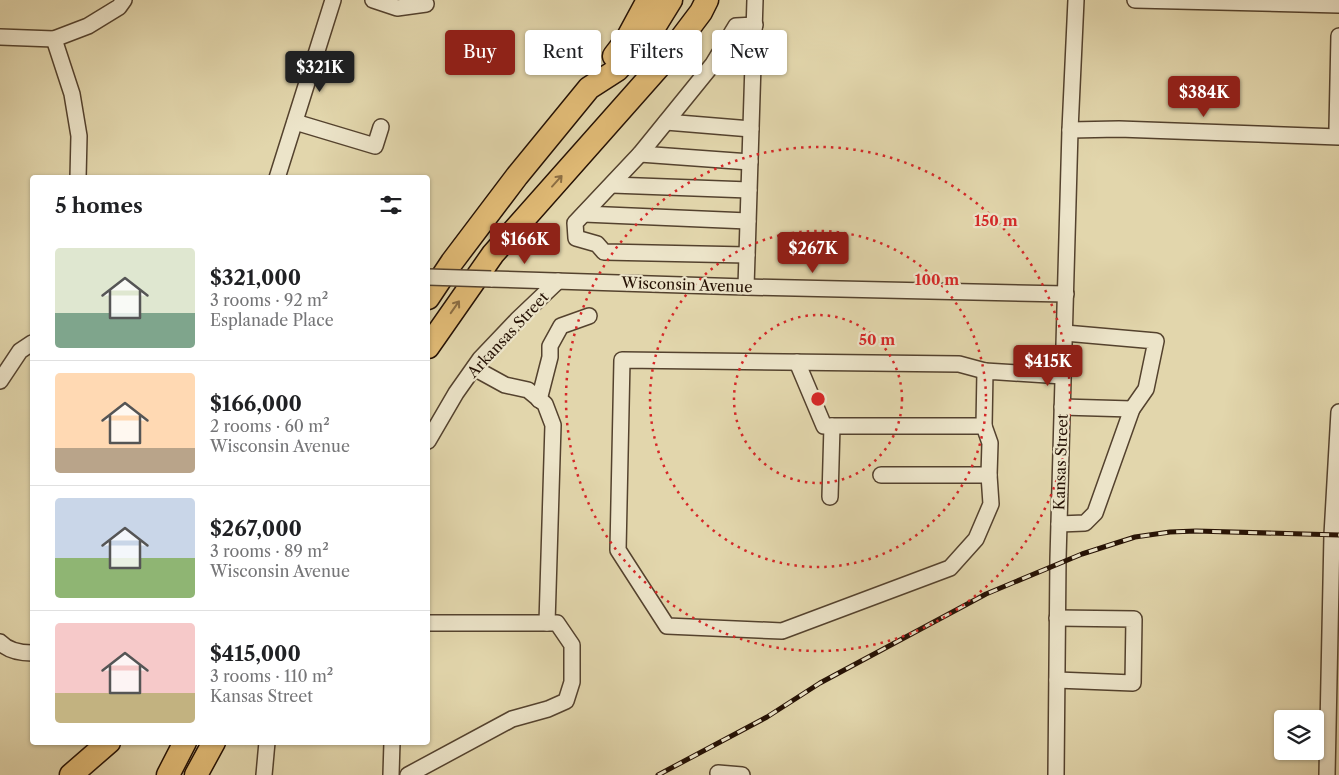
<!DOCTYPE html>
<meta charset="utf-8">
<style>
body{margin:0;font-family:"Libre Caslon Text",serif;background:#f6f6f6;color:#202124;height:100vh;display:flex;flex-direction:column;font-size:19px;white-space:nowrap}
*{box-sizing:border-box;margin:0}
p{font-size:16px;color:#757577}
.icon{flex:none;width:28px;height:28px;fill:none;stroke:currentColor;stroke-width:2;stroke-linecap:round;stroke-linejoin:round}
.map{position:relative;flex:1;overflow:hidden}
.side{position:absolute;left:30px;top:175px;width:400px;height:570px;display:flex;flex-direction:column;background:#fff;border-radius:5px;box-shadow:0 1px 4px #0004}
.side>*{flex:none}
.banner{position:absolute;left:445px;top:30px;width:475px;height:45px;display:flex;gap:10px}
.fabs{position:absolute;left:1274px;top:710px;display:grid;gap:10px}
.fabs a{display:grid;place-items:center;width:50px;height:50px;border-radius:5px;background:#fff;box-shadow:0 1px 4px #0004;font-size:25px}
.price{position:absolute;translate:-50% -42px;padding:0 11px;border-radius:5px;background:#8f2418;color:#fff;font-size:16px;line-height:32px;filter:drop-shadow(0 1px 2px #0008)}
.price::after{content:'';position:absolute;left:50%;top:30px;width:15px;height:11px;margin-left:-8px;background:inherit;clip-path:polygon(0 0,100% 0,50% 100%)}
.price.on{background:#222;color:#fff}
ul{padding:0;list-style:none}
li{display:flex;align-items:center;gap:15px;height:125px;padding:0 25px}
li+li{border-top:1px solid #e0e0e0}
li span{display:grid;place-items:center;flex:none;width:140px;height:100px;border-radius:5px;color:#555}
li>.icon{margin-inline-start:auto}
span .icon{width:60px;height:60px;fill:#fffc;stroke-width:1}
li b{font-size:21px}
h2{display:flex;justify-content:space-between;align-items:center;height:60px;padding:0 25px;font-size:21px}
.chip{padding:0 18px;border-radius:5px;background:#fff;box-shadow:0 1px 4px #0004;font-size:18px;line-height:45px}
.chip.on{background:#8f2418;color:#fff}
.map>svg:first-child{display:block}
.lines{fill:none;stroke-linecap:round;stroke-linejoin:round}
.minor-casing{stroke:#54422e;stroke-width:18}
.highway-casing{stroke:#251104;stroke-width:25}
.minor{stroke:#ece4c9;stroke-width:15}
.highway{stroke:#e1bb76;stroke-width:22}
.rail-casing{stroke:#251104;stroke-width:5}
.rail{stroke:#ece4c9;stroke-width:3;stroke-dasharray:9;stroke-linecap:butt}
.minor-bridge-casing{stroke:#54422e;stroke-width:18;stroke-linecap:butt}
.minor-bridge{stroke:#ece4c9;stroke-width:15}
.oneway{stroke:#8c6e43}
.ring{fill:none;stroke:#d62828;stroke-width:2.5;stroke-dasharray:2.5 5}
.labels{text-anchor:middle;stroke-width:4.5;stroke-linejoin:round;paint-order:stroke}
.street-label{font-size:15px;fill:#251104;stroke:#ece4c9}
.centre{fill:#d62828;stroke:#ece4c9;stroke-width:2.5}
.ring-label{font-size:15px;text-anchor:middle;font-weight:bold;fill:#d62828;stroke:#ece4c9;stroke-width:4.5;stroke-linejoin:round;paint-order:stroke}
</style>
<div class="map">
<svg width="1339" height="775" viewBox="0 0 1339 775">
<rect width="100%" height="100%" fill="#e2d6ac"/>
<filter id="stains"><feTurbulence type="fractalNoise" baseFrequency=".004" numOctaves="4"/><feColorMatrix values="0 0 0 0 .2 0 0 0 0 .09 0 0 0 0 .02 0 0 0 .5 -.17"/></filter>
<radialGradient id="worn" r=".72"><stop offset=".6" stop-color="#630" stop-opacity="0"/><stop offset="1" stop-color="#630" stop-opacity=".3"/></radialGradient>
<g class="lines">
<defs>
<g id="minor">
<path d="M373,0L397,8L426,4"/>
<path d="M1135,0L1339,5"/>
<path d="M1339,36L1337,128L1339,129"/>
<path d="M0,37L54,39L88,26L119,7L124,0"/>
<path d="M54,39L72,94L79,136L78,178"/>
<path d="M295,122L375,146L381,127"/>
<path d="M666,122L751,129"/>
<path d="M1070,130L1119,129L1339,137"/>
<path d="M640,154L750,162"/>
<path d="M277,178L333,0"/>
<path d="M612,185L749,190"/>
<path d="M584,214L748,221"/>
<path d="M747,255L604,252L597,244L576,238L575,223L640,154L713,64L736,26L755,25"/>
<path d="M491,279L746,287L1066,294"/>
<path d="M746,287L755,0"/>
<path d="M797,362L824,426H984L985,371L1063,376"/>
<path d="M474,368L505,385L528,390L545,404L553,425L547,623"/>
<path d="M0,381L20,351L32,343"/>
<path d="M539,400L550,357V346L561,326L589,316"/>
<path d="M1062,407L1132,409"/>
<path d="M984,426L990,443L989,475L991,504L976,539L950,568L782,631L667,626L618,550L622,360L959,364L985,371"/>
<path d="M428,441L456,393L480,359L518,319L558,281"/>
<path d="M881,475H989"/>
<path d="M830,497L832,426"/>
<path d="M1059,524L1085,523L1095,513L1132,409L1146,389L1156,341L1065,333"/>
<path d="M0,642C8,651 21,653 32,653"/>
<path d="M1057,680L1133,683L1134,619L1057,618"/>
<path d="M718,773L742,775"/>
<path d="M264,775L267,742"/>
<path d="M391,775L392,742"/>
<path d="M408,775L512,719L548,709L566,701L572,682V645L557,623H428"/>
<path d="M1056,775L1058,559L1070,130L1076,0"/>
<path d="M1327,775L1332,535L1339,412"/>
</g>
<g id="highway">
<path d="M614,56L627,39L648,0"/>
<path d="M428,298L452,262L517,176L589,88L617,70L650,34L671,0"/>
<path d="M428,347L493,254L664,61L701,12L707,0"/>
<path d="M71,775L109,742"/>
<path d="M168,775L185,742"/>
<path d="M196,775L214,742"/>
</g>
</defs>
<use href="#minor" class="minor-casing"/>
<use href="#highway" class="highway-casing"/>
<use href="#minor" class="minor"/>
<use href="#highway" class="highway"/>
<defs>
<path id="rail" d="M658,775L767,717L820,683L986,594L1082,554L1135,537L1170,532L1196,531L1339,535"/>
</defs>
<use href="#rail" class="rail-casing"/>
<use href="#rail" class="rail"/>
<defs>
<path id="minor-bridge" d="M428,277L491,279"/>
</defs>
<use href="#minor-bridge" class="minor-bridge-casing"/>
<use href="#minor-bridge" class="minor-bridge"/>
</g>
<defs><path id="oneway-shaft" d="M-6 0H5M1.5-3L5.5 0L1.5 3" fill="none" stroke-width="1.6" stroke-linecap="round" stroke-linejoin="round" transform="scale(1.25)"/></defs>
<g class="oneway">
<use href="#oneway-shaft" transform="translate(557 181) rotate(-48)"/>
<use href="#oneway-shaft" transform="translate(455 307) rotate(-55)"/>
</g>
<g class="ring">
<circle cx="818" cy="399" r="84"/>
<circle cx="818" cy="399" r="168"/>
<circle cx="818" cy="399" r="252"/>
</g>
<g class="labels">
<g class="street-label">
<text transform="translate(687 285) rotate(2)" y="5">Wisconsin Avenue</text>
<text transform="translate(508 335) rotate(-47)" y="5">Arkansas Street</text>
<text transform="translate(1061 462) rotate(-88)" y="5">Kansas Street</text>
</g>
</g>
<circle cx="818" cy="399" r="8" class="centre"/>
<g class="ring-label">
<text x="996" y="226">150 m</text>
<text x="937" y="285">100 m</text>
<text x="877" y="345">50 m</text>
</g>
<rect width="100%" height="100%" filter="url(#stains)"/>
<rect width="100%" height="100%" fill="url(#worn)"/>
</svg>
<div class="fabs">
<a><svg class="icon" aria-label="layers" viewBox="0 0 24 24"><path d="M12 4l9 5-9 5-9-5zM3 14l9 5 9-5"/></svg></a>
</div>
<b class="price on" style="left:320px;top:93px">$321K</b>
<b class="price" style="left:1204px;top:118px">$384K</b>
<b class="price" style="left:525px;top:265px">$166K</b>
<b class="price" style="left:813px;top:274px">$267K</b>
<b class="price" style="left:1048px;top:387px">$415K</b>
<div class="banner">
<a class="chip on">Buy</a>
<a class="chip">Rent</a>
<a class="chip">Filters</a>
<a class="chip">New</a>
</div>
<section class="side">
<h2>5 homes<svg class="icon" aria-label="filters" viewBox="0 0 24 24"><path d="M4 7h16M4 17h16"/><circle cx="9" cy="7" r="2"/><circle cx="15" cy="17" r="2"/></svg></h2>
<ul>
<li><span style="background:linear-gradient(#dfe7d0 65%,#7fa58c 0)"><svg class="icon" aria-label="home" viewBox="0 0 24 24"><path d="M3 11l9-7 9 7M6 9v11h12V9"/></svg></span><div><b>$321,000</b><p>3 rooms · 92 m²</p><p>Esplanade Place</p></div></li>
<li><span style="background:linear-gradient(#ffd9b3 75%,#b9a48a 0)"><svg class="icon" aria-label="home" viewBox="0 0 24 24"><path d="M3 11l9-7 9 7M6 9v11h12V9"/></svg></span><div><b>$166,000</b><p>2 rooms · 60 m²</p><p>Wisconsin Avenue</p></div></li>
<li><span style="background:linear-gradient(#c9d6e8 60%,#8fb573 0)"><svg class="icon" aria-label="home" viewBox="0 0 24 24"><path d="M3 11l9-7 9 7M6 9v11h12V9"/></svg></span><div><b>$267,000</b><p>3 rooms · 89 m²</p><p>Wisconsin Avenue</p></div></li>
<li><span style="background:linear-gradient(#f6c9c9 70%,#c2b280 0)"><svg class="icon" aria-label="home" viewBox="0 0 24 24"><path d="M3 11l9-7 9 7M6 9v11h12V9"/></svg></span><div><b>$415,000</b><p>3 rooms · 110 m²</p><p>Kansas Street</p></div></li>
</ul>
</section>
</div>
